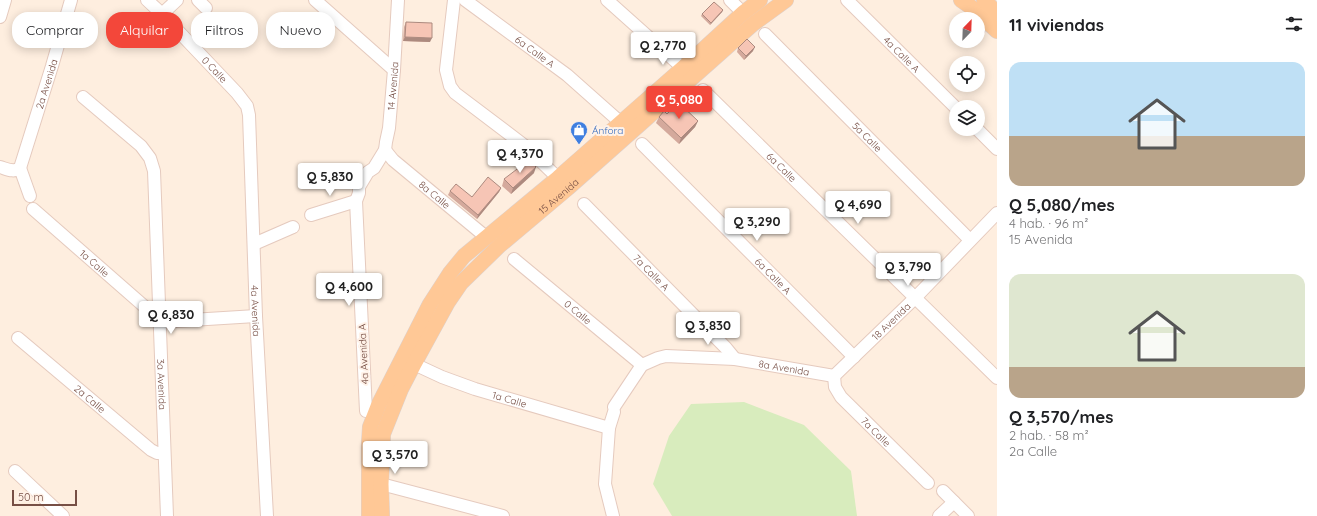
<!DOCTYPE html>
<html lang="es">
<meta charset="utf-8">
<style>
body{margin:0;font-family:Quicksand,sans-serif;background:#f2f2f2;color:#202124;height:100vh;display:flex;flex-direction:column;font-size:15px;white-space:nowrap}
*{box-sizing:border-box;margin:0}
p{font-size:13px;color:#757577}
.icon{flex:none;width:22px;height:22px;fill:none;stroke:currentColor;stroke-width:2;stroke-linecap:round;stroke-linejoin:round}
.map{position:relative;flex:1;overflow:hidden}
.drawer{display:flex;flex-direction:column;background:#fff;width:320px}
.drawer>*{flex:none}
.hud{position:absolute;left:12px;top:12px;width:380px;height:36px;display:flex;gap:8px}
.needle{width:26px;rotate:23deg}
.buttons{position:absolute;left:949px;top:12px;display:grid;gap:8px}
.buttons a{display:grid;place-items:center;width:36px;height:36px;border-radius:50%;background:#fff;box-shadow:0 2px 10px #0003;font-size:20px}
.scale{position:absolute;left:12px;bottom:10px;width:65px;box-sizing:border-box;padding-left:4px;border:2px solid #774f45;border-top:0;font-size:11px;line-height:14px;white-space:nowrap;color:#774f45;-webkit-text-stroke:3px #fff2e8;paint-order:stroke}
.price{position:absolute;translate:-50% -34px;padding:0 9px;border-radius:4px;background:#fff;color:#222;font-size:13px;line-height:26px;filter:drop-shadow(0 1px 2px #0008)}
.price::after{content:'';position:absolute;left:50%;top:24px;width:12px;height:9px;margin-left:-6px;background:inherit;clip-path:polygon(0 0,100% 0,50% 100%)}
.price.active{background:#f3473a;color:#fff}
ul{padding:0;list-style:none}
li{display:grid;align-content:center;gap:8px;height:212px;padding:0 12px}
li span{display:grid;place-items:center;height:124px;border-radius:12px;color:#555}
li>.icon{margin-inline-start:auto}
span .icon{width:72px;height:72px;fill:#fffc;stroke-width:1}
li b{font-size:17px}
h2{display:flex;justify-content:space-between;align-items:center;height:48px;padding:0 12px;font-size:17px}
.tag{padding:0 14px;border-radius:16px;background:#fff;box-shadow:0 2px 10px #0003;font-size:14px;line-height:36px}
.tag.active{background:#f3473a;color:#fff}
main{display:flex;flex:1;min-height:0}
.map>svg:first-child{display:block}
.green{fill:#d8ecbd}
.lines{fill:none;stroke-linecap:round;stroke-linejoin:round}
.minor-casing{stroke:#e5cabe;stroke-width:14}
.major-casing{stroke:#dcd1cf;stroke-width:16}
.minor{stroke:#fff;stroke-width:12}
.major{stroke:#ffc896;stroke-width:15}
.wall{fill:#d4a99c}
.shaded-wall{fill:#ac8a7f}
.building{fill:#f6c5b5;stroke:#ac8a7f}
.labels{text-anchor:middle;stroke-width:4;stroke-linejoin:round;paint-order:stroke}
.street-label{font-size:10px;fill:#774f45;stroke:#fff2e8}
.shop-label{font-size:10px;fill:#366cbe;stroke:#fff2e8;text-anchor:start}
</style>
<main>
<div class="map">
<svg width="997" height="516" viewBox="0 0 997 516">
<rect width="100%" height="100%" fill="#feeedf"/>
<path class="green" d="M744,402L804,425L851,471L857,516H672L653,484L669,436L691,404Z"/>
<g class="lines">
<defs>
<g id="minor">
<path id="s1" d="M147,0L162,14L237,93L247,106L249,115L256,316L267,516"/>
<path d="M198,0L206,8"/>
<path d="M315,0L394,70"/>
<path d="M454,0L446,70L450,86L455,93L525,146"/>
<path id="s2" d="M465,0L567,75L620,122"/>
<path d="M607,0L683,68"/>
<path d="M730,0L743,13"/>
<path id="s3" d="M847,0L956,108"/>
<path d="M162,14L177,0"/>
<path d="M0,17L5,0"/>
<path id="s4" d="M765,34L970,240"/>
<path id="s5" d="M703,90L997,378"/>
<path id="s6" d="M83,97L141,146L150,158L154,171L167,516"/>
<path d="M977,129L997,149"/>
<path id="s7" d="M642,144L854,357"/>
<path id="s8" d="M385,150L393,160L486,237"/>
<path d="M534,155L558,178"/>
<path d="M0,167C7,169 14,173 20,168"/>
<path id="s9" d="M20,168L52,66L71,0"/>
<path d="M20,168L30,196"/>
<path id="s10" d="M584,204L726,348L735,359"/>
<path id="s11" d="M33,209L145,307L159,314"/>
<path d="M311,215L356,201"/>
<path d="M254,244L293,227"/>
<path id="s12" d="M514,259L642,365"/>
<path d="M159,322L256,316"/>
<path id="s13" d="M18,338L151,450L157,453H164"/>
<path id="s14" d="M414,364L442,377L475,389L609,428"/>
<path id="s15" d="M834,376L915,298L997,213"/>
<path id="s16" d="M834,376L835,387L841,397L928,483"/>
<path id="s17" d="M614,407L642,365L658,358L666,356L735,359L834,376"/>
<path id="s18" d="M366,411L356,201L359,193V187L368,172L374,168L385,150L386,142L389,128L394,70L398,0"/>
<path d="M15,471L63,516"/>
<path d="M381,484L503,516"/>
<path d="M943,491L968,516"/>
<path d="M613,516L605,484L609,428L614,412"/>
<path d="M939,516L954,502"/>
</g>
<g id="major">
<path d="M961,0L971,7L997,31"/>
<path d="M984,0L997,13"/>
<path d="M369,516V443L370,427L379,404L430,304L450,273L464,256L558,178L683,68L743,13L760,0"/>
<path id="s19" d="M382,516L381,484L383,434L401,389L414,364L448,302L461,283L499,246L568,188L753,24L786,0"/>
</g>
</defs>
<use href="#minor" class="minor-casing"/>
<use href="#major" class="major-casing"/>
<use href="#minor" class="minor"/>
<use href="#major" class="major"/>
</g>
<g class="wall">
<path d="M723,10L722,12L710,25L701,16L702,14Z"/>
<path d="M406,22L430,42L403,41L404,27Z"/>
<path d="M985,31L983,36L976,44L973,41H978Z"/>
<path d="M738,48L753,51L744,60L737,52Z"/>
<path d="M667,114L698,121L695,127L679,144L656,123L659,117Z"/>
<path d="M534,173L511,194L502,186L504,179Z"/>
<path d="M501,188L499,192L477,219L448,195L450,191L472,197Z"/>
</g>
<g class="shaded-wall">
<path d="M723,10L722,12L710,25L711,23Z"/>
<path d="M985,31L983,36L976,44L977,41H978V39Z"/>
<path d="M405,37L432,38L430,42L403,41Z"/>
<path d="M755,47L753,51L744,60L746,56Z"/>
<path d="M698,121L695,127L679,144L681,138Z"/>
<path d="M536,167L534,173L511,194L513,188Z"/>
<path d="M501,188L499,192L477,219L478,215Z"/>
</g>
<g class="building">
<path d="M714,2L723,10L711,23L702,14Z"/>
<path d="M406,22L432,23V38L405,37Z"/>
<path d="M978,25L985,31L978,39Z"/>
<path d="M747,39L755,47L746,56L738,48Z"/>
<path d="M678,102L698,121L681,138L659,117L664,111L667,114Z"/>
<path d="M529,160L536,167L513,188L504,179Z"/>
<path d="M488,177L501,188L478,215L450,191L456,184L472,197Z"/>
</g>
<defs>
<symbol id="shop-pin" viewBox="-11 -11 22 30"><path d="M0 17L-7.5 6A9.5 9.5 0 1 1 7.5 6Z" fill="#3f7fe0" stroke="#fff2e8"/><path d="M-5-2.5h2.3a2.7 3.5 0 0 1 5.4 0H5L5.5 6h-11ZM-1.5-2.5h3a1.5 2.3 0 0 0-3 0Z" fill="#fff"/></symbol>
</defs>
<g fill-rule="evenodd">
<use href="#shop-pin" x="569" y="120" width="20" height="27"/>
</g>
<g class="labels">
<g class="street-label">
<text dy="4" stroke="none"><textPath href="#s2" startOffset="87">6a Calle A</textPath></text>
<text dy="4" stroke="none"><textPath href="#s3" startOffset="77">4a Calle A</textPath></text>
<text dy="4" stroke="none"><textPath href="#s1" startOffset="97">0 Calle</textPath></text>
<text dy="4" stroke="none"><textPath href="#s9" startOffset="88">2a Avenida</textPath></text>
<text dy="4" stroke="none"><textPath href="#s18" startOffset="335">14 Avenida</textPath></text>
<text dy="4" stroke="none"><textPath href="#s4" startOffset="145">5a Calle</textPath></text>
<text dy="4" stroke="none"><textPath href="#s5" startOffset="110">6a Calle</textPath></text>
<text dy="4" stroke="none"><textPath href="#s8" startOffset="67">8a Calle</textPath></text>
<text dy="4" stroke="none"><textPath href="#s19" startOffset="383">15 Avenida</textPath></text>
<text dy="4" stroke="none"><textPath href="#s11" startOffset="82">1a Calle</textPath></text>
<text dy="4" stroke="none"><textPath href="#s10" startOffset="96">7a Calle A</textPath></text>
<text dy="4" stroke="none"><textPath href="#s7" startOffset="186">6a Calle A</textPath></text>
<text dy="4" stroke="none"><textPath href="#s1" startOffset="351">4a Avenida</textPath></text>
<text dy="4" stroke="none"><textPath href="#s12" startOffset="83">0 Calle</textPath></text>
<text dy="4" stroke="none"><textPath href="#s15" startOffset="79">18 Avenida</textPath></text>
<text transform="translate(363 354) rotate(-93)" y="4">4a Avenida A</text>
<text dy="4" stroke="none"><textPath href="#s17" startOffset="195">8a Avenida</textPath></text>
<text dy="4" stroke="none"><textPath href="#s6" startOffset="318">3a Avenida</textPath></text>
<text dy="4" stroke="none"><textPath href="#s13" startOffset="94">2a Calle</textPath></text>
<text dy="4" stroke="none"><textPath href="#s14" startOffset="102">1a Calle</textPath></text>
<text dy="4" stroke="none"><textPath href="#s16" startOffset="72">7a Calle</textPath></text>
</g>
<g class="shop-label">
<text x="592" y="134">Ánfora</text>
</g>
</g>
</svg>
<div class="buttons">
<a><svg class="needle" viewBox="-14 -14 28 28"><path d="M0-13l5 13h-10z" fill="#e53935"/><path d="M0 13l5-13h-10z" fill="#757577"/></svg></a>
<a><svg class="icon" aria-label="locate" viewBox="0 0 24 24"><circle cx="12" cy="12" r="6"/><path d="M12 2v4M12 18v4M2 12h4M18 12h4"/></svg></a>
<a><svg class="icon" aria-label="layers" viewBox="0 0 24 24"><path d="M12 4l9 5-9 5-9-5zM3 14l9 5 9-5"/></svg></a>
</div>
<div class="scale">50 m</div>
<b class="price" style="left:663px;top:66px">Q 2,770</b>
<b class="price active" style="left:679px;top:120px">Q 5,080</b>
<b class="price" style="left:520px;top:174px">Q 4,370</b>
<b class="price" style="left:330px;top:197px">Q 5,830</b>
<b class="price" style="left:858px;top:225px">Q 4,690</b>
<b class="price" style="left:757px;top:242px">Q 3,290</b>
<b class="price" style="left:908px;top:287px">Q 3,790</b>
<b class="price" style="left:349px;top:307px">Q 4,600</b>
<b class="price" style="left:171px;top:335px">Q 6,830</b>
<b class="price" style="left:708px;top:346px">Q 3,830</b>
<b class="price" style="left:395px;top:475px">Q 3,570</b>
<div class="hud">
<a class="tag">Comprar</a>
<a class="tag active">Alquilar</a>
<a class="tag">Filtros</a>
<a class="tag">Nuevo</a>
</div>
</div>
<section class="drawer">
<h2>11 viviendas<svg class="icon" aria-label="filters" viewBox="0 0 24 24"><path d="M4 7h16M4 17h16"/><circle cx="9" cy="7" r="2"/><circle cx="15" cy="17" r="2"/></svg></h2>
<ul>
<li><span style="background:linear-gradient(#bfe0f5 60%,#b9a48a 0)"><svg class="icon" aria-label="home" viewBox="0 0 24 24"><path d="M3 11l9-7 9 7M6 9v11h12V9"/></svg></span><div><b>Q 5,080/mes</b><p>4 hab. · 96 m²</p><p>15 Avenida</p></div></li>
<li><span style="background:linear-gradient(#dfe7d0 75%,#b9a48a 0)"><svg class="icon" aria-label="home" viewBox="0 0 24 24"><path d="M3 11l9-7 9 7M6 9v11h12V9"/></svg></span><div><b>Q 3,570/mes</b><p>2 hab. · 58 m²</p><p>2a Calle</p></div></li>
</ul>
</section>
</main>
